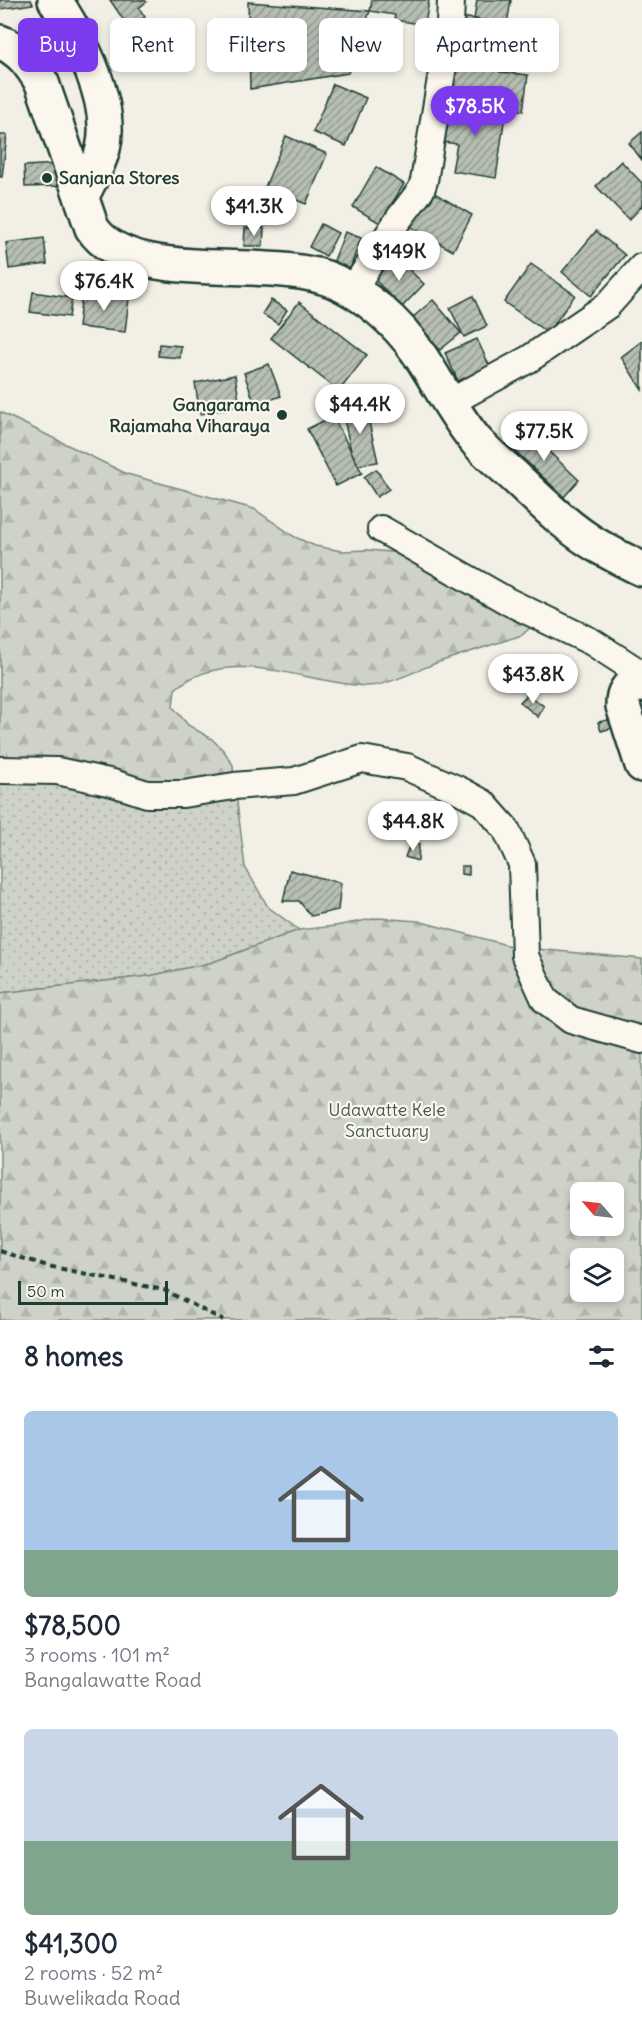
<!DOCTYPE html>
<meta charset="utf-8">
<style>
body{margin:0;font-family:Delius,sans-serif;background:#f6f6f7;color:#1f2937;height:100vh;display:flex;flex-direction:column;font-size:22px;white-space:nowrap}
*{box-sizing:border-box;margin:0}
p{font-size:20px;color:#747a83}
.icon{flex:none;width:33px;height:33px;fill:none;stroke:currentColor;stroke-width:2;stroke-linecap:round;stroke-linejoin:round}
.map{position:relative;height:1320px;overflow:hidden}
.side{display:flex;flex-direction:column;background:#fff;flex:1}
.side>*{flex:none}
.top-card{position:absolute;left:18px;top:18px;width:606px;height:54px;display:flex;gap:12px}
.needle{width:39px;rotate:298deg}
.buttons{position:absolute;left:570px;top:1182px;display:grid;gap:12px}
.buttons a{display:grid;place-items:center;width:54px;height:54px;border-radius:9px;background:#fff;box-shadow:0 3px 9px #0003;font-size:30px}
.scale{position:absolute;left:18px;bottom:15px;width:150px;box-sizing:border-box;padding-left:6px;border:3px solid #1f3d34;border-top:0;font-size:16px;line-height:21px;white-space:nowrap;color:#1f3d34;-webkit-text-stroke:4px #fbf7ec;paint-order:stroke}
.price{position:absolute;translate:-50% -51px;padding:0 14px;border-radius:21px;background:#fff;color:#222;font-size:20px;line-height:39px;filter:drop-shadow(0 2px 3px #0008)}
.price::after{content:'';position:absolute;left:50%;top:36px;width:18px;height:14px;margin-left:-9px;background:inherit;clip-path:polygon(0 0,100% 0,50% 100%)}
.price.active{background:#7c3aed;color:#fff}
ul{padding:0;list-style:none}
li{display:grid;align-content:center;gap:12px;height:318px;padding:0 24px}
li span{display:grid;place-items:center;height:186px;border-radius:9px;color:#555}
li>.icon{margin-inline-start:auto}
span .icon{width:108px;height:108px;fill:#fffc;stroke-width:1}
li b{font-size:26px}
h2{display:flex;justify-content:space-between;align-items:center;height:72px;padding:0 24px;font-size:26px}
.tag{padding:0 21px;border-radius:9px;background:#fff;box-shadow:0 3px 9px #0003;font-size:21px;line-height:54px}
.tag.active{background:#7c3aed;color:#fff}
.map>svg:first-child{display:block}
.grass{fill:url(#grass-dots);stroke:#77887e;stroke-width:1.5}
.forest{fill:url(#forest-firs);stroke:#77887e;stroke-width:1.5;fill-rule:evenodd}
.building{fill:url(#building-hatch);stroke:#1f3d34;stroke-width:1.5}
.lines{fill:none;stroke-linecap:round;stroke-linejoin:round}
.minor-casing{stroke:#1f3d34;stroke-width:30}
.major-casing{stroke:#1f3d34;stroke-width:38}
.path{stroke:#1f3d34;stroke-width:4;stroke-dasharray:6 4.5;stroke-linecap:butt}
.minor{stroke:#fbf7ec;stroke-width:26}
.major{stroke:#fbf7ec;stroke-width:33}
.poi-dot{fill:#1f3d34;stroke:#fbf7ec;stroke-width:2}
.labels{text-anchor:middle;stroke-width:4.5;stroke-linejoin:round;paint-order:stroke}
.poi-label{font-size:18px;font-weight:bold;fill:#1f3d34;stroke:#fbf7ec;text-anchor:start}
.park-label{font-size:18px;fill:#425b52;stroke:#fbf7ec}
</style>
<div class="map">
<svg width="642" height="1320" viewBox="0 0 642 1320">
<defs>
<pattern id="grass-dots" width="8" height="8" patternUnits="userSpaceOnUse" patternTransform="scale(1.5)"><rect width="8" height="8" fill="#cfd2c8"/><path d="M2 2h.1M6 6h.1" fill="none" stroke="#b1b5ac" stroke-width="1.8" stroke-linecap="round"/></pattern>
<pattern id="forest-firs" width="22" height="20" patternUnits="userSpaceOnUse" patternTransform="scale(1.5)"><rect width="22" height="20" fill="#cfd2c8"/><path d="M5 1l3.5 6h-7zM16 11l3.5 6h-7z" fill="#b1b5ac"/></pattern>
<pattern id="building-hatch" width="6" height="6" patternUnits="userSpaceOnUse" patternTransform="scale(1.5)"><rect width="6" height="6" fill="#b7beb3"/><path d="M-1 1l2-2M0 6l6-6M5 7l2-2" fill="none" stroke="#949c92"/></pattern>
</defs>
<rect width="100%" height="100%" fill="#f2f0e5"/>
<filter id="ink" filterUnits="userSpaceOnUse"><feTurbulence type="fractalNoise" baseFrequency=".0167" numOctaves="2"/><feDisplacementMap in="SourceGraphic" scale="12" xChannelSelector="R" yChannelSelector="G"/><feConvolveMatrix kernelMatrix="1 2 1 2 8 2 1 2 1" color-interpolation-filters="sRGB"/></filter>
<g filter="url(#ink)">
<path class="grass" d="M0,770L236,794L245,867L268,907L299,930L210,963L149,976L0,993Z"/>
<g class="forest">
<path d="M0,412L127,474L254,509L295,537L315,546L342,551L368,550L402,553L532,626L522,635C494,644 467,653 439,662C419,669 386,687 365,686C304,683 229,644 175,689L173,707L188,725L212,739L224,751L233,765L234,786L183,794L0,770Z"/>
<path d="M378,918L418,921L514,947L642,959V1320H0V993L149,976L210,963L299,930L335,926ZM580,1192H614V1226H580ZM580,1258H614V1292H580Z"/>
</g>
<g class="building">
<path d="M0,0H31L33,4L0,9Z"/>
<path d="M110,0H145L146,2L139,8L145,17L129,28Z"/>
<path d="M372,0H429L425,25L394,20L395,15L370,11Z"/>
<path d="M477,0H511L507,24L474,19Z"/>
<path d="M248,2L370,11L348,73L250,89Z"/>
<path d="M461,17L507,24L500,72L528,75L523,111L450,100Z"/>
<path d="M333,84L366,98L346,146L313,132Z"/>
<path d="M450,100L506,108L496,178L452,171L457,144L444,142Z"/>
<path d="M642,132V160L629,143Z"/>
<path d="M0,135H7L2,177H0Z"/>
<path d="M286,136L327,154L306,204L265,187Z"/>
<path d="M621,161L642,183V206L629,220L596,186Z"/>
<path d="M60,164L61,186L25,187L24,166Z"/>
<path d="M376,167L404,184L380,223L353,207Z"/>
<path d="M429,190L472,215L453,251L409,226Z"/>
<path d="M321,224L338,233L326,256L309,247Z"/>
<path d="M245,228H264L263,246H244Z"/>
<path d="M596,231L625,255L591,296L562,272Z"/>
<path d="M345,232L361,238L350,269L333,263Z"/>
<path d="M44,238L47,264L9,269L6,243Z"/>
<path d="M396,257L424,284L402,307L374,279Z"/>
<path d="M531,264L575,295L548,333L504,302Z"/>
<path d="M33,292L72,298L69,317L30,312Z"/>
<path d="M82,293L129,298L125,332L78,327Z"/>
<path d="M473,296L487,326L464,337L450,308Z"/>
<path d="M271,300L287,310L278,324L262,314Z"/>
<path d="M433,300L461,333L440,350L412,318Z"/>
<path d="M299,302L367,355L339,391L271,338Z"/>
<path d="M477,339L490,367L458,381L445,353Z"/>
<path d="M642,341V390L621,357Z"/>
<path d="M159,344L181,346L180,358L158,356Z"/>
<path d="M269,364L281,396L255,405L244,373Z"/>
<path d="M235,375L240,406L200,414L195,383Z"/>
<path d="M365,405L378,462L358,465L351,451L342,410Z"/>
<path d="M333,416L362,473L336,486L307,429Z"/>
<path d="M524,428L579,480L564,497L508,444Z"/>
<path d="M376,469L389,489L377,497L364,477Z"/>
<path d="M527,695L544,706L538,717L520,702Z"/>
<path d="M608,720L612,728L601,731L598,722Z"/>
<path d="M411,842L419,844L418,861L405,857Z"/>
<path d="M461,866H469V875L461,874Z"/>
<path d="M290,870L341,883L338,910L311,916L299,901H283Z"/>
</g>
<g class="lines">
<defs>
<g id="minor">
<path d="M352,291L398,220L421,190L424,181L450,24L451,0"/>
<path d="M449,403L529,359L608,305L642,267"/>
<path d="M381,529L509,602L592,642L637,671L642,685"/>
<path d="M0,770L57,771L113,783L147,794H183L234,786L294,781L362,759L407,767L461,791L483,803L506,829L522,864L525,956L545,1000L571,1020L642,1040"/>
</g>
<g id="major">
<path d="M55,0C80,39 114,102 103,149C99,165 89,181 82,196"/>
<path d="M0,42C20,49 31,65 42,83L92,228C131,288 271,253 334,281C366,295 397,322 417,351C438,381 453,414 477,442C488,454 502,465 514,476C540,500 567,528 598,546C612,554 627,562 642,569"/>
<path d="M642,685L630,686C624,692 623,697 623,706L642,765"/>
</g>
</defs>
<use href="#minor" class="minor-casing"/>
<use href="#major" class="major-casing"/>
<path class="path" d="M0,1251L48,1266L164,1290L223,1320"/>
<use href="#minor" class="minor"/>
<use href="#major" class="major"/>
</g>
</g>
<g class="poi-dot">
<circle cx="47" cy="178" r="6"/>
<circle cx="282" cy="415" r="6"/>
</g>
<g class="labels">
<g class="poi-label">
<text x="59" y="184">Sanjana Stores</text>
<text x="270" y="411" text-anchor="end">Gangarama<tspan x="270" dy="21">Rajamaha Viharaya</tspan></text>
</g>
<g class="park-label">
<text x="387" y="1116">Udawatte Kele<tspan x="387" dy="21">Sanctuary</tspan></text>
</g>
</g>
</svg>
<div class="buttons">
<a><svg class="needle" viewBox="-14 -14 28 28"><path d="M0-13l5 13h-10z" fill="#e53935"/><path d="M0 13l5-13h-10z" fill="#747a83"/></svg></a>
<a><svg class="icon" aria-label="layers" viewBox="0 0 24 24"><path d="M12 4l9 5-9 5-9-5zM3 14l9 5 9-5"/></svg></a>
</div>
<div class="scale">50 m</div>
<b class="price active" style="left:475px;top:137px">$78.5K</b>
<b class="price" style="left:254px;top:237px">$41.3K</b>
<b class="price" style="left:399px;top:282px">$149K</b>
<b class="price" style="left:104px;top:312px">$76.4K</b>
<b class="price" style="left:360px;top:435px">$44.4K</b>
<b class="price" style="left:544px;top:462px">$77.5K</b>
<b class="price" style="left:533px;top:705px">$43.8K</b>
<b class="price" style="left:413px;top:852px">$44.8K</b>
<div class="top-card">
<a class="tag active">Buy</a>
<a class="tag">Rent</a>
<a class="tag">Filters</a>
<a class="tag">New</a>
<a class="tag">Apartment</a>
</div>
</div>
<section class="side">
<h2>8 homes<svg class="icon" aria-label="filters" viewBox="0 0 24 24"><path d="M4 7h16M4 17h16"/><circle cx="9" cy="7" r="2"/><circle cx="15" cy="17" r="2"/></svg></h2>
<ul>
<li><span style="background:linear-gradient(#a9c7e8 75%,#7fa58c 0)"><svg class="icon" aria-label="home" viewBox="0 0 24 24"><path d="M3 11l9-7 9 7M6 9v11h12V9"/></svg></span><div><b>$78,500</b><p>3 rooms · 101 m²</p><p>Bangalawatte Road</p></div></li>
<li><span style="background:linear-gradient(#c9d6e8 60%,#7fa58c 0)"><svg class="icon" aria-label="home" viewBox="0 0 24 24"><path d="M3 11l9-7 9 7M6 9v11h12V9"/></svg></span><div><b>$41,300</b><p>2 rooms · 52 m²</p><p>Buwelikada Road</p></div></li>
</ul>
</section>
